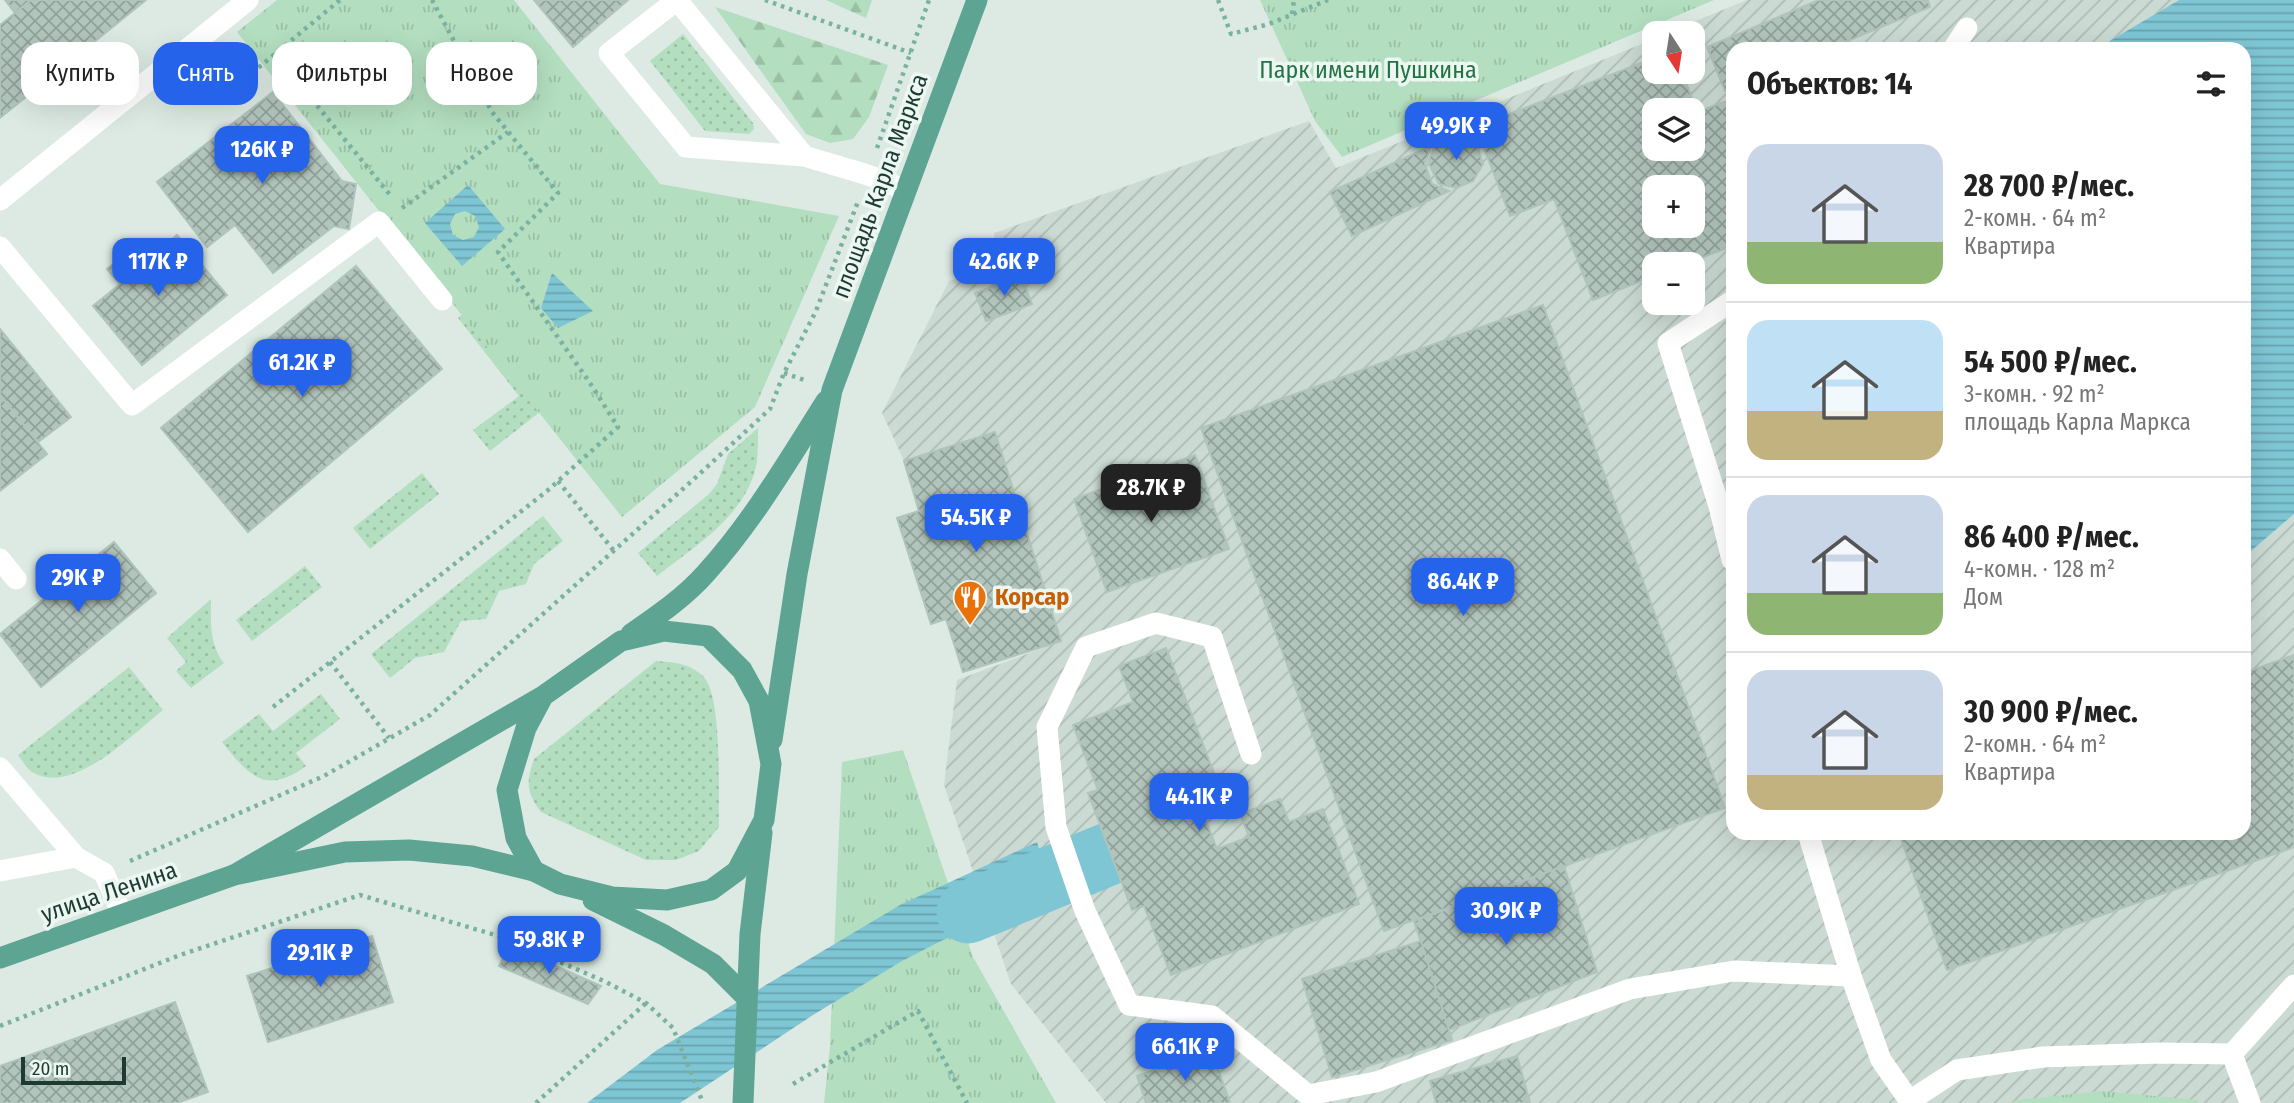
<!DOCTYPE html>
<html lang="ru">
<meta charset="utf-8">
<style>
body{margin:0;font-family:"Fira Sans Condensed",sans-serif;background:#f2f2f2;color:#222;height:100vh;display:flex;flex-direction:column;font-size:26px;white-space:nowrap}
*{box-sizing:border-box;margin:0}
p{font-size:23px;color:#767676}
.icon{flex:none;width:38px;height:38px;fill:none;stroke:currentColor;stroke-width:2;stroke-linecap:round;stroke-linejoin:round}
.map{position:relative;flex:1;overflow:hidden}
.sheet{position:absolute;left:1726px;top:42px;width:525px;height:798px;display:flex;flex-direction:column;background:#fff;border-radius:21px;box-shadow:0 7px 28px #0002}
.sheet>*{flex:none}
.guide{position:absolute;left:21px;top:42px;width:665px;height:63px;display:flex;gap:14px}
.needle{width:46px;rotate:168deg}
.buttons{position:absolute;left:1642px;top:21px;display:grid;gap:14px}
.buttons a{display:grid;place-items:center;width:63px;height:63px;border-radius:14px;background:#fff;box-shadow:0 7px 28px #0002;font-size:35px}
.scale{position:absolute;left:21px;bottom:18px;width:105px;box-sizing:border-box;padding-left:7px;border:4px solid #1d3b33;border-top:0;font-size:19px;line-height:24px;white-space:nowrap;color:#1d3b33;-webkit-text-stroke:5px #edf7f2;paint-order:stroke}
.price{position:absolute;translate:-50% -60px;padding:0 16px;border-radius:14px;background:#2563eb;color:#fff;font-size:23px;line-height:46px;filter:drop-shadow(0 2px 4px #0008)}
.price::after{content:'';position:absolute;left:50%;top:42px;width:21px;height:16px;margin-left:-10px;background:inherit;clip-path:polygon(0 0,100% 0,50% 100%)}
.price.selected{background:#222;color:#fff}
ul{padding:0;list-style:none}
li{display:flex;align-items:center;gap:21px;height:175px;padding:0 21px}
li+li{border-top:2px solid #e0e0e0}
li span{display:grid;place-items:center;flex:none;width:196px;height:140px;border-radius:21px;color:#555}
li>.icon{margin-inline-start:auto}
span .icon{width:84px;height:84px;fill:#fffc;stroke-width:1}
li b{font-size:30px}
h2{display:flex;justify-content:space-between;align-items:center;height:84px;padding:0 21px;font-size:30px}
.chip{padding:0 24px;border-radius:21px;background:#fff;box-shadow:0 7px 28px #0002;font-size:24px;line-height:63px}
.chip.selected{background:#2563eb;color:#fff}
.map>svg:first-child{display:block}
.industrial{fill:url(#industrial-furrows);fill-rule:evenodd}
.grass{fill:url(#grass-dots)}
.forest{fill:url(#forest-firs)}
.park{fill:url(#park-tufts)}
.water{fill:url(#water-rules);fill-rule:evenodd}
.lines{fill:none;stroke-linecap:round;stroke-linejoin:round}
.river{stroke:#7fc6d5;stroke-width:63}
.building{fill:url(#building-cross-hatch);stroke:#afc4bc;stroke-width:2;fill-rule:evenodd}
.path{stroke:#7ab1a1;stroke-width:4.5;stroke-dasharray:3.5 5;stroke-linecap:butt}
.minor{stroke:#fff;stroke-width:21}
.major{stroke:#5da493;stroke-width:21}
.labels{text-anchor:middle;stroke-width:7;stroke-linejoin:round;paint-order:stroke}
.park-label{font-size:24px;fill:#257445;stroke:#edf7f2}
.street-label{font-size:24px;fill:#1d3b33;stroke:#edf7f2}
.food-label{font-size:24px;font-weight:bold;fill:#c56008;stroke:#edf7f2;text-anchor:start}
</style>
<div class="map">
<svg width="2294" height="1103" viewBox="0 0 2294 1103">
<defs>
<pattern id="industrial-furrows" width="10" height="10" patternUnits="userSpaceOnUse" patternTransform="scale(1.75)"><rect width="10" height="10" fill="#cbdad3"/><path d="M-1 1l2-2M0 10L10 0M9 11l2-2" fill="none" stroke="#aebcb6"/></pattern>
<pattern id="grass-dots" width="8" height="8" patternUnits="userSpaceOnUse" patternTransform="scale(1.75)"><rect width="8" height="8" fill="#b3debf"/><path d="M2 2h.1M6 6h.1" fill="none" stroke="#9abfa5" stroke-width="1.8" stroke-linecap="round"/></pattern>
<pattern id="forest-firs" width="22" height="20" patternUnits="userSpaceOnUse" patternTransform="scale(1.75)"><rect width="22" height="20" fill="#b3debf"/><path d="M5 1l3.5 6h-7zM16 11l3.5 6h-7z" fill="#9abfa5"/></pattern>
<pattern id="park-tufts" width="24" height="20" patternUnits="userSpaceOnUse" patternTransform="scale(1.75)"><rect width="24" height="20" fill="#b3debf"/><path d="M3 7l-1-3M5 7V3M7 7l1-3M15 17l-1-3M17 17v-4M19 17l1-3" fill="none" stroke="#9abfa5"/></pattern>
<pattern id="water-rules" width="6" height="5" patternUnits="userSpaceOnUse" patternTransform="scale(1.75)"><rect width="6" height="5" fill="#7fc6d5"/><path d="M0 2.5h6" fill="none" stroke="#67a2ad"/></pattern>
<pattern id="building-cross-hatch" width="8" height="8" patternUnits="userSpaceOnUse" patternTransform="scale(1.75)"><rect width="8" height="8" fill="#b2c5bd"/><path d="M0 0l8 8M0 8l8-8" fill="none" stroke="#90a19a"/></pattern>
</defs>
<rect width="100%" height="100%" fill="#ddeae4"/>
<path class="industrial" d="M1747,0H2179L2096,49H1732V833H2244V557L2294,514V1103H1106L1011,984L944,785L957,680L1061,641L995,432L904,461L882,413L949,281L998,267L994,233L1309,121L1336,168L1654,39V72H1692V33H1666ZM1654,110H1692V149H1654ZM1654,187H1692V226H1654ZM1654,264H1692V303H1654Z"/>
<g class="grass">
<path d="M683,34L753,123L754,129L749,134L705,131L650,61Z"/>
<path d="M482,295L559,397L490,451L473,430L519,396L458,318Z"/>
<path d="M758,428C758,439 758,450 757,461C748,515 696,545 657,576L638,553L709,494L717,484L728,454Z"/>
<path d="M422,473L439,494L370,549L353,528Z"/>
<path d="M543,516L563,541L534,564L526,584L499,591L486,619L461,621L444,652L415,658L390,678L371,654Z"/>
<path d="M305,566L322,587L252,641L236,620Z"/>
<path d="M211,599C211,623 209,644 224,663L191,688L176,671L186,662L167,638Z"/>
<path d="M656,661C673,662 689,663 703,676C723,695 718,796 719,827L699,851L676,860H646L541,812C526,792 526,782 534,759Z"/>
<path d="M129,667L163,710C134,733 72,797 32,772C26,768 22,760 18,755Z"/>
<path d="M321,694L340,719L296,753L306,766C266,796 248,775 222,742L259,714L273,731Z"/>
</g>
<g class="forest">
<path d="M826,0H872L866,18Z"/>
<path d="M715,7L888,65L869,117L853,139L830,143L806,134Z"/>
</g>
<g class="park">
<path d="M277,0H514L660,184L839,216L755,407L622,517L237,32Z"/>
<path d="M1260,0H1714L1342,157L1315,121Z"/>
<path d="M903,750L973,957L1056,1103H824L830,1046L842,762Z"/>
<path d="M2101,1091L2197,1100L2199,1103H2010L2017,1100Z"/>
</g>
<g class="water">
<path d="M2179,0H2294V514L2244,557V49H2096Z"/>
<path d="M468,185L505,229L462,266L425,223ZM465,211L475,216L479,227L474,237L463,240L453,235L450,224L455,214Z"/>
<path d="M552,273L593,311L558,328L541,308Z"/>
<path d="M1037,842L1053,894L941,941L902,961L813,1015L680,1103H587L657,1050L900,905Z"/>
</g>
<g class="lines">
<path class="river" d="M968,912L1111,853"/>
</g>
<g class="building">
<path d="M5,0H31L15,13Z"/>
<path d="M31,0H146L0,118V25Z"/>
<path d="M534,0H628L573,47Z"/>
<path d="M1819,0H1928L1930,7L1828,49H1732V88L1725,91L1707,47Z"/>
<path d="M1654,58V72H1682L1697,112L1732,99V246L1685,264H1654V276L1593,300L1554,199L1510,216L1476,127ZM1654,110H1692V149H1654ZM1654,187H1692V226H1654Z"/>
<path d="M273,92L342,181L356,184L349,229L334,226L273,273L235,225L207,247L157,182Z"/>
<path d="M1457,135L1476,143L1483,164L1473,181L1456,188L1439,184L1428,162L1436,143Z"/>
<path d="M1431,146L1425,164L1432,184L1449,191L1352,236L1330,192Z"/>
<path d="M177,235L227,295L142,365L93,306L120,284L107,269L135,246L147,261Z"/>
<path d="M356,266L442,369L248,532L161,428Z"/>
<path d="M1021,276L1032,304L986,321L975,293Z"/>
<path d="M1543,305L1725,808L1384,931L1201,428Z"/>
<path d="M0,329L71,417L38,442L0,395Z"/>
<path d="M0,395L47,454L0,491Z"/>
<path d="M995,432L1061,641L963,672L946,619L931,624L897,518L919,511L904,461Z"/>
<path d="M1195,455L1229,549L1107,592L1074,499Z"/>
<path d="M114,542L156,593L41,687L0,634Z"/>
<path d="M1166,648L1214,773L1191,782L1217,849L1249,837L1240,814L1280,799L1289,822L1323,809L1359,904L1171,975L1144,906L1132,910L1088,793L1098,790L1073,725L1133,702L1119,666Z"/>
<path d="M2294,655V847L1947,970L1899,833H2244V673Z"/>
<path d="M1564,866L1597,972L1449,1030L1414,921Z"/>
<path d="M372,936L393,1002L268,1042L247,976Z"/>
<path d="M1421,941L1452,1040L1332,1077L1302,979Z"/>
<path d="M509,947L558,967L601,986L588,1004L499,966Z"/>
<path d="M175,1002L208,1092L177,1103H0V1066Z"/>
<path d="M1212,1051L1230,1103H1146L1137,1076Z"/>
<path d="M1517,1056L1530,1103H1436L1430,1081Z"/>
</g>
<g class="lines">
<g class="path">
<path d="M765,0L911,53"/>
<path d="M1218,0L1231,34L1269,24L1328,0"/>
<path d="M1292,14L1294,0"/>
<path d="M274,53L391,196"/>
<path d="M252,73L340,0"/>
<path d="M877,148L929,0"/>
<path d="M402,208L508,132"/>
<path d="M784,373L807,381"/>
<path d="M558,481L614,551"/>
<path d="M330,662L389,738"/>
<path d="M273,707L547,491L618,427L590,383L498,252L558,193L492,112L432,0"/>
<path d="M130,861L324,776L430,715L694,479L770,409L784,373L816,311L859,199"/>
<path d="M0,1026L180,955L360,895L502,937L606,982L646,1003L673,1028L703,1103"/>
<path d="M793,1084L918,1011L967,1103"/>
<path d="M536,1103L646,1003"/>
</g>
<g class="minor">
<path d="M1953,49L1967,28"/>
<path d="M804,156L677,0L609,53L686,147L804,156L868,175L906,190"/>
<path d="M0,200L248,0"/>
<path d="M0,247L132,405L379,222L442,300"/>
<path d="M1732,301L1668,343L1719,506L1732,560"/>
<path d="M0,559L16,579"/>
<path d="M1251,754L1212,637L1156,623L1086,647L1047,727L1056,827L1085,911L1129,1005L1212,1016L1308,1095L1376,1082L1630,989L1734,971L1851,976L1881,1060L1911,1103"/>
<path d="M0,768L76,857L104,873L122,914"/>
<path d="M1808,833L1851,976"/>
<path d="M0,871L76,857"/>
<path d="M1911,1100L1957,1070L2043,1057L2160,1053L2232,1054"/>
<path d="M2250,1103L2232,1054L2294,985"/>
</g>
<g class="major">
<path d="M631,634C657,616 685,597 706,573C753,521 788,461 826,401"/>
<path d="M772,740L797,574L832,390L977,0"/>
<path d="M234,875L543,696L621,641L664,631L708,636L742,670L759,701L771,764L764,820L737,871L711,890L667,900L612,897L560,884L534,871L516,838L507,790L526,728L543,696"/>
<path d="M593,900L664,935L713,964L746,997"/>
<path d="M0,958L234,875L345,852L409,850L472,856L534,871"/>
<path d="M743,1103L750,934L762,833"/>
</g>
</g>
<defs>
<symbol id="restaurant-pin" viewBox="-11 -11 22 30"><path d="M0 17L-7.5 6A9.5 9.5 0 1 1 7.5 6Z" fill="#e8710a" stroke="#edf7f2"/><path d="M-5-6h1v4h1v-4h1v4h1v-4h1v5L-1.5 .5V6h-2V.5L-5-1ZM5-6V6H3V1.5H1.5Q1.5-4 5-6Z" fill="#fff"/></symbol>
</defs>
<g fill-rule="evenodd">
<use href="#restaurant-pin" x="951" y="578" width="38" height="52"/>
</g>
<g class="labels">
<g class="park-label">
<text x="1368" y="78">Парк имени Пушкина</text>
</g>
<g class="street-label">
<text transform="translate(880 186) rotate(-70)" y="8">площадь Карла Маркса</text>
<text transform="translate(109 892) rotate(-19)" y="8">улица Ленина</text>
</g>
<g class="food-label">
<text x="995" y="605">Корсар</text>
</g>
</g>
</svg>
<div class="buttons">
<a><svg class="needle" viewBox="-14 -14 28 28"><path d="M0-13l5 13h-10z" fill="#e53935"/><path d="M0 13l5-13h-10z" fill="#767676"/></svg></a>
<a><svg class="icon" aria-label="layers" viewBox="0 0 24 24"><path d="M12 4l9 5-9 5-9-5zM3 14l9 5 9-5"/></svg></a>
<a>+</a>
<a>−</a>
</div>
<div class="scale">20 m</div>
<b class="price" style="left:1456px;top:162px">49.9K ₽</b>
<b class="price" style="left:262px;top:186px">126K ₽</b>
<b class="price" style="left:158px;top:298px">117K ₽</b>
<b class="price" style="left:1004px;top:298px">42.6K ₽</b>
<b class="price" style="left:302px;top:399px">61.2K ₽</b>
<b class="price selected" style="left:1151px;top:524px">28.7K ₽</b>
<b class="price" style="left:976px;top:554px">54.5K ₽</b>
<b class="price" style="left:78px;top:614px">29K ₽</b>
<b class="price" style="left:1463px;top:618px">86.4K ₽</b>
<b class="price" style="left:1199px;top:833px">44.1K ₽</b>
<b class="price" style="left:1506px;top:947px">30.9K ₽</b>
<b class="price" style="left:549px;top:976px">59.8K ₽</b>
<b class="price" style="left:320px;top:989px">29.1K ₽</b>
<b class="price" style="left:1185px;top:1083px">66.1K ₽</b>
<div class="guide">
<a class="chip">Купить</a>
<a class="chip selected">Снять</a>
<a class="chip">Фильтры</a>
<a class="chip">Новое</a>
</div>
<section class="sheet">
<h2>Объектов: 14<svg class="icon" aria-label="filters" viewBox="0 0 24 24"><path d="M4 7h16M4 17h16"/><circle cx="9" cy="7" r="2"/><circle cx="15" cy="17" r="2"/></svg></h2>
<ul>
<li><span style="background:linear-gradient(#c9d6e8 70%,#8fb573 0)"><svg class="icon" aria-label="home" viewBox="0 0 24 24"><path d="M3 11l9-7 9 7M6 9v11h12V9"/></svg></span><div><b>28 700 ₽/мес.</b><p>2-комн. · 64 m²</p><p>Квартира</p></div></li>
<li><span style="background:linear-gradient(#bfe0f5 65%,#c2b280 0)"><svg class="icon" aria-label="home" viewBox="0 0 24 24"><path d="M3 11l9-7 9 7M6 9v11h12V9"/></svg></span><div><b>54 500 ₽/мес.</b><p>3-комн. · 92 m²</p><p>площадь Карла Маркса</p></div></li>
<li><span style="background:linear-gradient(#c9d6e8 70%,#8fb573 0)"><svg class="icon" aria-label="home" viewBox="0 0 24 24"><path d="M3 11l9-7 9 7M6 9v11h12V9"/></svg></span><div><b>86 400 ₽/мес.</b><p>4-комн. · 128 m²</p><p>Дом</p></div></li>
<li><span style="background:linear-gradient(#c9d6e8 75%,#c2b280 0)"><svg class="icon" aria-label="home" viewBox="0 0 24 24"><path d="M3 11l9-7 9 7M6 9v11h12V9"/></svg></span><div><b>30 900 ₽/мес.</b><p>2-комн. · 64 m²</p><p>Квартира</p></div></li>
</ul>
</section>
</div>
